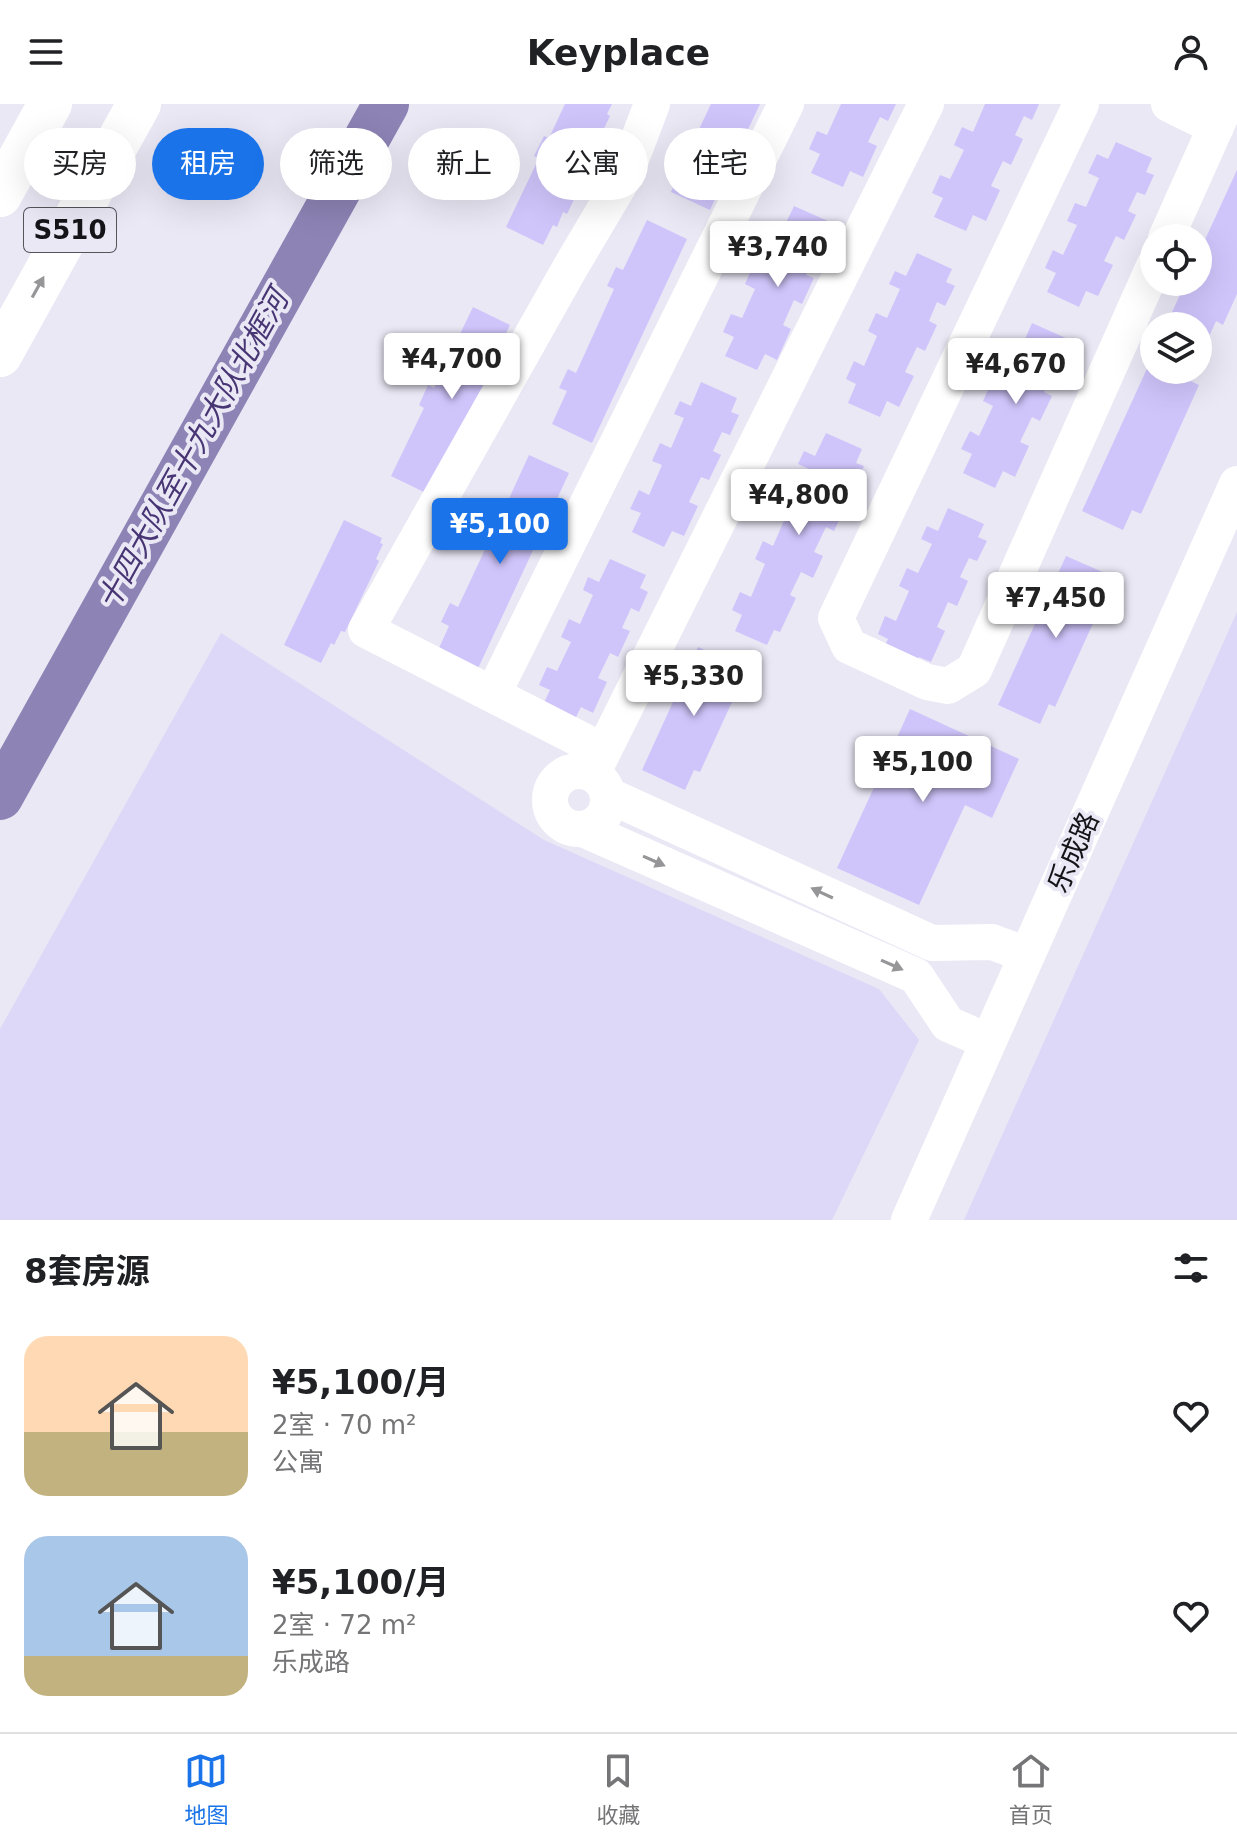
<!DOCTYPE html>
<html lang="zh">
<meta charset="utf-8">
<style>
body{margin:0;font-family:"DejaVu Sans","Noto Sans SC",sans-serif;background:#f2f2f2;color:#202124;height:100vh;display:flex;flex-direction:column;font-size:30px;white-space:nowrap}
*{box-sizing:border-box;margin:0}
p{font-size:26px;color:#757577}
.icon{flex:none;width:44px;height:44px;fill:none;stroke:currentColor;stroke-width:2;stroke-linecap:round;stroke-linejoin:round}
.map{position:relative;height:1116px;overflow:hidden}
.panel{display:flex;flex-direction:column;background:#fff;flex:1}
.panel>*{flex:none}
.top-card{position:absolute;left:24px;top:24px;width:800px;height:72px;display:flex;gap:16px}
.controls{position:absolute;left:1140px;top:120px;display:grid;gap:16px}
.controls a{display:grid;place-items:center;width:72px;height:72px;border-radius:50%;background:#fff;box-shadow:0 8px 32px #0002;font-size:40px}
.price{position:absolute;translate:-50% -68px;padding:0 18px;border-radius:8px;background:#fff;color:#222;font-size:26px;line-height:52px;filter:drop-shadow(0 2px 4px #0008)}
.price::after{content:'';position:absolute;left:50%;top:48px;width:24px;height:18px;margin-left:-12px;background:inherit;clip-path:polygon(0 0,100% 0,50% 100%)}
.price.on{background:#1a73e8;color:#fff}
ul{padding:0;list-style:none}
li{display:flex;align-items:center;gap:24px;height:200px;padding:0 24px}
li span{display:grid;place-items:center;flex:none;width:224px;height:160px;border-radius:24px;color:#555}
li>.icon{margin-inline-start:auto}
span .icon{width:96px;height:96px;fill:#fffc;stroke-width:1}
li b{font-size:34px}
h2{display:flex;justify-content:space-between;align-items:center;height:96px;padding:0 24px;font-size:34px}
.pill{padding:0 28px;border-radius:36px;background:#fff;box-shadow:0 8px 32px #0002;font-size:28px;line-height:72px}
.pill.on{background:#1a73e8;color:#fff}
header{display:flex;justify-content:space-between;align-items:center;height:104px;padding:0 24px;background:#fff;font-size:36px;font-weight:800}
.dock{display:flex;justify-content:space-around;align-items:center;height:112px;border-top:2px solid #e0e0e0;background:#fff;font-size:22px;color:#757577}
.dock a{display:grid;justify-items:center;gap:4px}
.dock .on{color:#1a73e8}
.map>svg:first-child{display:block}
.green{fill:#ddd7f8}
.lines{fill:none;stroke-linecap:round;stroke-linejoin:round}
.river{stroke:#8d83b5;stroke-width:46}
.building{fill:#d0c5fb}
.minor{stroke:#fff;stroke-width:36}
.major{stroke:#fff;stroke-width:44}
.oneway{fill:#969598}
.labels{text-anchor:middle;stroke-width:8;stroke-linejoin:round;paint-order:stroke}
.shield{fill:#eae8f5;stroke:#55545b;stroke-width:2}
.shield-label{font-size:26px;font-weight:bold;fill:#151419}
.street-label{font-size:28px;fill:#151419;stroke:#eae8f5}
.water-label{font-size:30px;font-style:italic;fill:#473574;stroke:#eae8f5}
</style>
<header><svg class="icon" aria-label="menu" viewBox="0 0 24 24"><path d="M4 6h16M4 12h16M4 18h16"/></svg>Keyplace<svg class="icon" aria-label="person" viewBox="0 0 24 24"><circle cx="12" cy="8" r="4"/><path d="M4 21q1-7 8-7t8 7"/></svg></header>
<div class="map">
<svg width="1237" height="1116" viewBox="0 0 1237 1116">
<rect width="100%" height="100%" fill="#eae8f5"/>
<g class="green">
<path d="M1237,508V1116H964Z"/>
<path d="M221,529L544,736L879,885L919,936L832,1116H0V925Z"/>
</g>
<g class="lines">
<path class="river" d="M0,693L386,0"/>
</g>
<g class="building">
<path d="M565,0H612L607,10L610,12L598,37L601,39L567,110L563,108L557,123L553,121L543,141L506,123L539,54L534,52L544,32L549,34Z"/>
<path d="M711,0H760L710,106L671,88L686,55L678,51L687,33L694,36Z"/>
<path d="M841,0H896L888,17L880,13L868,38L877,42L863,73L850,67L843,83L811,69L820,50L809,45L817,27L827,31Z"/>
<path d="M985,0H1039L1032,16L1024,12L1015,31L1023,35L1011,61L1003,57L991,82L1000,86L986,117L973,111L966,127L934,113L943,94L932,89L940,71L950,75L964,46L954,41L962,23L973,28Z"/>
<path d="M1116,38L1152,54L1146,68L1154,71L1145,91L1137,88L1128,107L1136,111L1124,136L1116,132L1104,157L1113,161L1098,192L1086,187L1079,203L1047,188L1056,169L1045,164L1053,146L1063,151L1077,121L1067,117L1075,99L1086,103L1099,74L1088,69L1097,50L1108,55Z"/>
<path d="M1237,66V190L1223,221L1216,217L1207,237L1198,233V222H1173L1167,219L1186,178H1198V151Z"/>
<path d="M794,102L830,118L824,131L832,135L823,155L815,151L806,171L814,174L802,200L794,196L783,221L791,225L777,256L765,250L757,266L725,252L734,233L723,228L731,210L742,214L755,185L745,180L753,162L764,167L777,138L767,133L773,120L783,125Z"/>
<path d="M647,116L687,135L592,339L552,320L567,287L559,284L568,265L576,269L614,185L607,182L616,163L623,166Z"/>
<path d="M917,149L952,165L946,178L955,182L945,202L937,198L929,217L937,221L925,247L917,243L905,268L914,272L899,303L887,297L880,313L848,299L856,280L846,275L854,257L864,262L877,232L868,227L876,209L887,214L900,185L889,180L895,167L906,172Z"/>
<path d="M473,203L510,221L492,259L499,262L428,390L391,372L424,304L419,301L428,281L434,284Z"/>
<path d="M1032,219L1068,235L1062,249L1070,252L1061,272L1053,269L1044,288L1052,292L1040,317L1032,313L1020,338L1029,342L1015,373L1003,367L995,384L963,369L972,350L961,345L970,327L979,332L993,302L983,297L991,279L1002,284L1015,255L1004,250L1011,237L1022,242Z"/>
<path d="M1150,258L1154,260V266H1167L1199,281L1141,410L1132,406L1123,426L1082,407Z"/>
<path d="M701,278L737,294L731,308L739,311L730,331L722,328L713,347L721,351L709,376L701,373L689,398L698,402L684,432L672,427L664,443L632,428L641,409L630,405L639,386L649,391L662,361L652,357L660,339L671,344L684,314L674,310L680,297L691,302Z"/>
<path d="M826,329L862,345L856,359L864,362L855,382L847,378L838,397L846,401L834,427L826,423L814,448L823,452L813,474L801,468L790,491L796,494L780,528L774,526L767,541L735,527L742,511L732,506L740,488L751,493L765,460L755,455L763,437L773,442L786,412L777,407L785,389L796,394L809,365L798,360L804,347L815,352Z"/>
<path d="M529,351L569,369L474,573L434,555L449,522L441,518L450,499L458,503L497,420L490,417L499,398L506,401Z"/>
<path d="M948,404L984,420L978,433L987,437L977,457L969,454L960,473L968,477L957,502L948,498L937,523L945,527L931,558L919,553L911,569L879,554L888,535L878,530L885,512L896,517L909,487L899,482L907,464L918,469L932,440L921,435L927,422L938,427Z"/>
<path d="M344,416L382,434L380,439L383,440L376,455L379,457L345,528L341,527L334,541L331,539L321,559L284,541Z"/>
<path d="M1066,452L1114,473L1055,603L1049,600L1040,620L998,601Z"/>
<path d="M610,455L646,471L640,484L648,488L639,508L631,504L622,524L630,527L618,553L610,549L598,574L607,578L593,609L581,603L573,619L541,605L550,586L539,581L547,563L557,567L571,538L561,533L569,515L580,520L593,491L583,486L588,473L599,478Z"/>
<path d="M698,543L747,565L700,668L694,666L685,686L642,666Z"/>
<path d="M910,605L1019,655L992,714L965,701L919,801L837,764Z"/>
</g>
<g class="lines">
<g class="minor">
<path d="M1081,0L836,514L849,542L927,578L948,582L974,566L1154,162"/>
<path d="M1169,0L1216,23"/>
<path d="M1166,134L1226,0"/>
<path d="M493,590L786,0"/>
<path d="M603,647L366,526L570,164L625,71L652,0"/>
<circle cx="579" cy="696" r="29"/>
<path d="M593,668L926,0"/>
<path d="M608,691L932,839L992,838L1027,851"/>
<path d="M583,725L916,872L948,920L987,937"/>
<path d="M909,1116L1237,380"/>
</g>
<g class="major">
<path d="M0,91L50,0"/>
<path d="M0,251L139,0"/>
</g>
</g>
<defs><path id="oneway-solid" d="M-6-.8H1V-3.2L6.5 0L1 3.2V.8H-6Z" transform="scale(2)"/></defs>
<g class="oneway">
<use href="#oneway-solid" transform="translate(38 183) rotate(-61)"/>
<use href="#oneway-solid" transform="translate(654 757) rotate(24)"/>
<use href="#oneway-solid" transform="translate(822 789) rotate(-155)"/>
<use href="#oneway-solid" transform="translate(892 861) rotate(24)"/>
</g>
<g class="labels">
<rect class="shield" x="24" y="104" width="92" height="44" rx="6"/>
<g class="shield-label">
<text x="70" y="135">S510</text>
</g>
<g class="street-label">
<text transform="translate(1073 748) rotate(-66)" y="10">乐成路</text>
</g>
<g class="water-label">
<text transform="translate(193 346) rotate(-61)" y="10">十四大队至十九大队北框河</text>
</g>
</g>
</svg>
<div class="controls">
<a><svg class="icon" aria-label="locate" viewBox="0 0 24 24"><circle cx="12" cy="12" r="6"/><path d="M12 2v4M12 18v4M2 12h4M18 12h4"/></svg></a>
<a><svg class="icon" aria-label="layers" viewBox="0 0 24 24"><path d="M12 4l9 5-9 5-9-5zM3 14l9 5 9-5"/></svg></a>
</div>
<b class="price" style="left:778px;top:185px">¥3,740</b>
<b class="price" style="left:452px;top:297px">¥4,700</b>
<b class="price" style="left:1016px;top:302px">¥4,670</b>
<b class="price" style="left:799px;top:433px">¥4,800</b>
<b class="price on" style="left:500px;top:462px">¥5,100</b>
<b class="price" style="left:1056px;top:536px">¥7,450</b>
<b class="price" style="left:694px;top:614px">¥5,330</b>
<b class="price" style="left:923px;top:700px">¥5,100</b>
<div class="top-card">
<a class="pill">买房</a>
<a class="pill on">租房</a>
<a class="pill">筛选</a>
<a class="pill">新上</a>
<a class="pill">公寓</a>
<a class="pill">住宅</a>
</div>
</div>
<section class="panel">
<h2>8套房源<svg class="icon" aria-label="filters" viewBox="0 0 24 24"><path d="M4 7h16M4 17h16"/><circle cx="9" cy="7" r="2"/><circle cx="15" cy="17" r="2"/></svg></h2>
<ul>
<li><span style="background:linear-gradient(#ffd9b3 60%,#c2b280 0)"><svg class="icon" aria-label="home" viewBox="0 0 24 24"><path d="M3 11l9-7 9 7M6 9v11h12V9"/></svg></span><div><b>¥5,100/月</b><p>2室 · 70 m²</p><p>公寓</p></div><svg class="icon" aria-label="heart" viewBox="0 0 24 24"><path d="M12 20l-8-8c-3-5 5-10 8-4 3-6 11-1 8 4z"/></svg></li>
<li><span style="background:linear-gradient(#a9c7e8 75%,#c2b280 0)"><svg class="icon" aria-label="home" viewBox="0 0 24 24"><path d="M3 11l9-7 9 7M6 9v11h12V9"/></svg></span><div><b>¥5,100/月</b><p>2室 · 72 m²</p><p>乐成路</p></div><svg class="icon" aria-label="heart" viewBox="0 0 24 24"><path d="M12 20l-8-8c-3-5 5-10 8-4 3-6 11-1 8 4z"/></svg></li>
</ul>
</section>
<nav class="dock">
<a class="on"><svg class="icon" aria-label="map" viewBox="0 0 24 24"><path d="M3 6l6-2 6 2 6-2v14l-6 2-6-2-6 2zM9 4v14M15 6v14"/></svg>地图</a>
<a><svg class="icon" aria-label="saved" viewBox="0 0 24 24"><path d="M7 4h10v16l-5-4-5 4z"/></svg>收藏</a>
<a><svg class="icon" aria-label="home" viewBox="0 0 24 24"><path d="M3 11l9-7 9 7M6 9v11h12V9"/></svg>首页</a>
</nav>
